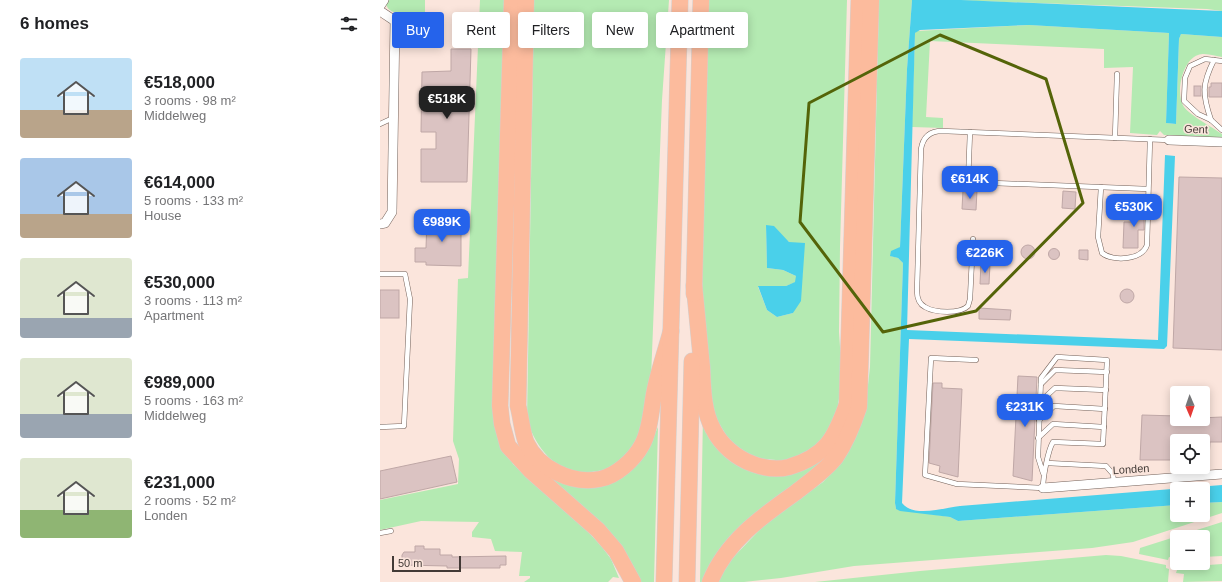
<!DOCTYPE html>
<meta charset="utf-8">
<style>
body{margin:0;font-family:Helvetica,sans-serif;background:#f2f2f2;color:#202124;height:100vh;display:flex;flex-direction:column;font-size:15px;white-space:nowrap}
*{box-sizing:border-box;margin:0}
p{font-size:13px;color:#757577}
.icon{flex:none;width:22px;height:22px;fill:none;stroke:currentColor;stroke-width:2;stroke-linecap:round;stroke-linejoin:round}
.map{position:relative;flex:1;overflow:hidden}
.sheet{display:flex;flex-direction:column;background:#fff;width:380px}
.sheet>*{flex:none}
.hud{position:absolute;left:12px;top:12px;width:380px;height:36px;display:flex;gap:8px}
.needle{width:26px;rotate:178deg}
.tools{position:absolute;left:790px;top:386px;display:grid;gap:8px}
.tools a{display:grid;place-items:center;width:40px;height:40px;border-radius:4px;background:#fff;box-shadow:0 2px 10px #0003;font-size:20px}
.scale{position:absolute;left:12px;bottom:10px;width:69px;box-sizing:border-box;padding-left:4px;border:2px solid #423a36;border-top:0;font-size:11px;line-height:14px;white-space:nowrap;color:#423a36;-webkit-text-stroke:3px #fbe5dc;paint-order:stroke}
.price{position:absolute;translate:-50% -34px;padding:0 9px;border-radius:8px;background:#2563eb;color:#fff;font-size:13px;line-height:26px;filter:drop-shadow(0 1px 2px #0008)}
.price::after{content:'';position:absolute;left:50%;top:24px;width:12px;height:9px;margin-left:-6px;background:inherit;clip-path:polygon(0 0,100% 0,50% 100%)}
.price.selected{background:#222;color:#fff}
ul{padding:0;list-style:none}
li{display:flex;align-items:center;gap:12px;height:100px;padding:0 20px}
li span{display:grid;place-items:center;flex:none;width:112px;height:80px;border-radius:4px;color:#555}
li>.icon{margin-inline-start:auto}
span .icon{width:48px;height:48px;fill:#fffc;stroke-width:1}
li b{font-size:17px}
h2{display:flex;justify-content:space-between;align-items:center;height:48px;padding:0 20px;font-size:17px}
.chip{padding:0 14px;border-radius:4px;background:#fff;box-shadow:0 2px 10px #0003;font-size:14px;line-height:36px}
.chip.selected{background:#2563eb;color:#fff}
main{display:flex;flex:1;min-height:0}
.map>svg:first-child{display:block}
.green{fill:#b4eab2;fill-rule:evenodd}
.water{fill:#4ad0ea}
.building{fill:#dbc3c2;stroke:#bfa7a6}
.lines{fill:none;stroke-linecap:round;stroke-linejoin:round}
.service-casing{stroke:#74625a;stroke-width:5.5}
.minor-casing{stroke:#74625a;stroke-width:10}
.motorway-casing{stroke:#d2d0cf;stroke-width:17}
.service{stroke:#fff;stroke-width:4.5}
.minor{stroke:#fff;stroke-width:9}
.motorway{stroke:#fcbb9d;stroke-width:16}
.marked{fill:none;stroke:#546409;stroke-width:3;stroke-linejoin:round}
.labels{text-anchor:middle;stroke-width:3;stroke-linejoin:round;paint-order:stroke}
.street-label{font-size:11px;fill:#423a36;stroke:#fbe5dc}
</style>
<main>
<section class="sheet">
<h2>6 homes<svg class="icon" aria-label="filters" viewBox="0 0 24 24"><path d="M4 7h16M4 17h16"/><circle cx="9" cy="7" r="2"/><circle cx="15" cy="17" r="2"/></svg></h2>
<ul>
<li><span style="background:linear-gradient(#bfe0f5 65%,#b9a48a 0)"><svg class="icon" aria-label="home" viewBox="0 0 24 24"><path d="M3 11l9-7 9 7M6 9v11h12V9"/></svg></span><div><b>€518,000</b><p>3 rooms · 98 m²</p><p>Middelweg</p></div></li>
<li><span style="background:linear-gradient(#a9c7e8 70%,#b9a48a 0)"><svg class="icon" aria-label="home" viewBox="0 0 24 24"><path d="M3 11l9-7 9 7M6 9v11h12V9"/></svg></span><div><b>€614,000</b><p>5 rooms · 133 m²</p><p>House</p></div></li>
<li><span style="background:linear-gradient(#dfe7d0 75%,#9aa5b1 0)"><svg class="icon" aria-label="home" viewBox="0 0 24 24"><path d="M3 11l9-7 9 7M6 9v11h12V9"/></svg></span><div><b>€530,000</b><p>3 rooms · 113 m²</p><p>Apartment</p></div></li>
<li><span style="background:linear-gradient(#dfe7d0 70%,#9aa5b1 0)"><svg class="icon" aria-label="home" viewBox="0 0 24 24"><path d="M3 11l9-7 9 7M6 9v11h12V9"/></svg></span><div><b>€989,000</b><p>5 rooms · 163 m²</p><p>Middelweg</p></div></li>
<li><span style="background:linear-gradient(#dfe7d0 65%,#8fb573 0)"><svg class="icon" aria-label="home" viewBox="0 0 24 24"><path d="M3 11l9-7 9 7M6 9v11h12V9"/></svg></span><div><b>€231,000</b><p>2 rooms · 52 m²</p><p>Londen</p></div></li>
</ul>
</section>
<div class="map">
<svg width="842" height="582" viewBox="0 0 842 582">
<rect width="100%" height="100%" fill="#fbe5dc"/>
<g class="green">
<path d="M6,0H45V13C33,14 4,18 6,0Z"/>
<path d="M100,0H125L124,447L133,464L202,525L222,547L231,559L239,578L233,577L228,582H144L150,578V576H139L142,552L115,551L111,539L92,537V532L99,522L41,521L0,530V500L78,484L79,459L73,441L78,279L88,278Z"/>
<path d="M154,0H289L282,100L270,404C269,412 268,421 265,428C262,435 246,459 240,463C234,468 225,470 218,471C180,478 158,453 147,420Z"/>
<path d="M329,0H467L460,247L459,332L462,377L458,406L450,429L440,442L430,450L407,461L374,458L351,443L329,407L320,333ZM386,225L409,242L423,272L413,313L397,317L387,310L378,287L406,286L416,282V276L403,270L387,268Z"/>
<path d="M499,0H532L527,69L520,247L511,256L518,258L523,263L515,503L516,509L570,517L578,521L797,505V515H823V503L842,502V513L753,542L712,548L474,566L401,578L364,582H337L345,566L388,521L443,482L463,460L486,403L490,367Z"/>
<path d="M569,0H842V11L827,9Z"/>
<path d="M649,25L789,33L786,123L796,124L799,39L801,34L842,37V57C835,56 825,52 818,55C802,60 795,95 804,107C811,116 832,127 842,134V138L784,135L780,131L777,135L750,133L753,67L724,68V49L550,41L546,117L563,118V128L532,127L535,33L537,31Z"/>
<path d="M323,415L385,472L451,454L326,582H320Z"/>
<path d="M278,427L274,582H257L158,470L212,483L268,449Z"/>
<path d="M842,522V556L823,557V537H797V559L789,557L788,560L759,554L760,548Z"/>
<path d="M726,555L741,556L786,565V568L789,569L788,582H435L540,571Z"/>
<path d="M842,564V581L803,582L804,574L796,573L797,570L801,567Z"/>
</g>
<g class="water">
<path d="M532,0H581L842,11V37L801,34L799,39L796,124L786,123L789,33L649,25L540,30L535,33L527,330L778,340L785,155L795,156L787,346L784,349L529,339L522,503C534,518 563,508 580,506L842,485V502L823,503V489H797V505L578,521L570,517L520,511L516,509L515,503L523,263L518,258L510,256L511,251L520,247L527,69Z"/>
<path d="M386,225L394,226L409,242L425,243L421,301L413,313L397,317L387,310L378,286H406L415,282L416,276L403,270L387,268Z"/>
</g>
<g class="building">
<path d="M71,49H91L87,182H41V149H56V132H41L42,72L71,71Z"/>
<path d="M831,83H842V97H829V87H831Z"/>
<rect x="814" y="86" width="7" height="10"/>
<path d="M799,177L842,178V350L793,348Z"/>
<path d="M583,190H597L596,210L582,209Z"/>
<path d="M683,191L696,192L695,209L682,208Z"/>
<path d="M757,202H764V230H758V248H743L744,222H756Z"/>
<path d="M47,219H81V266L46,265V262H35V248H46Z"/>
<circle cx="648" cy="252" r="7"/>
<circle cx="674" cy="254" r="5.5"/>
<path d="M699,250H708V260L699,259Z"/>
<path d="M601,263H610L609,284H600Z"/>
<circle cx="747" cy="296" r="7"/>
<rect x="0" y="290" width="19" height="28"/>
<path d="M599,308L631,310L630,320L599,319Z"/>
<path d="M638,376L657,377L652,481L633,476Z"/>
<path d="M553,383H562V388L582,389L578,477L559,472L560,466L549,463Z"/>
<path d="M762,415L797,416V419L842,417V442H830L829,459H823V441H797V460H760Z"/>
<path d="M71,456L77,482L0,499V471Z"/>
<path d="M35,546H44V549H60V555H72V557L126,556V565H120V568H67V566L22,565V555L24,552H35Z"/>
</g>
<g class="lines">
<defs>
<g id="service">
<path d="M842,61L825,59L810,66L805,78L804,101L818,114L831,120L842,130"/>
<path d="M831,120C822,94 822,84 834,60"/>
<path d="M0,124L13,118"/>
<path d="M590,132L588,182L768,189"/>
<path d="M735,138L737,74"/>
<path d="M721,187L718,237L722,253C733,262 762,260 767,245L770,139"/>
<path d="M593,239L590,299L588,306C580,314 555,313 545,307C539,304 537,298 537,291L541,149C543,137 550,131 562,131L789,140"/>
<path d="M0,274H25L30,299L24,426L0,427"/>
<path d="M596,360L551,358L545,475L577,484L663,488C663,477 668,450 673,442L723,444L727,360L677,357L661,378L658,457L663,473"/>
<path d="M661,384L675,370L727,372"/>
<path d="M660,402L675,388L726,390"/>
<path d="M659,420L674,406L725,409"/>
<path d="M658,438L673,424L724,427"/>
<path d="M667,463L726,466L733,474L734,483"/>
<path d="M0,533L11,531"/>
</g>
<g id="minor">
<path d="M0,6L4,0"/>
<path d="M0,11L15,21L12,212L5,223L0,224"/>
<path d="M789,140L842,142"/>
<path d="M663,488L842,474"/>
</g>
<g id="motorway">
<path d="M132,0L120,406L122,424L128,446L151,471L218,530L236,551L253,582"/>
<path d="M146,0L138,406C141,417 142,431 146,442C158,468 192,485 220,479C236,476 254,460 262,445C271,429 271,407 275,389C279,370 286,350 291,331"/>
<path d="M314,285C317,312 319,339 322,367C323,387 323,411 333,429C341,445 356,458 373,464C384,468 398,470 409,467C446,456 455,438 467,404L479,0"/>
<path d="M314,294L321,0"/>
<path d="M284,582L300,0"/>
<path d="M307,582L312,361"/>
<path d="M330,582C346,542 381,517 415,493C429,482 445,471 456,457C467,441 473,425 479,407L491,0"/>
</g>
</defs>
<use href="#service" class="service-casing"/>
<use href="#minor" class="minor-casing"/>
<use href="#motorway" class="motorway-casing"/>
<use href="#service" class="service"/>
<use href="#minor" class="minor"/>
<use href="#motorway" class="motorway"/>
</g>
<path class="marked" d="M560,35L666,79L703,203L596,311L503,332L420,222L429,103Z"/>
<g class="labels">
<g class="street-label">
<text transform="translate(816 129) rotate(2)" y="4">Gent</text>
<text transform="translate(751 469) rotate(-4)" y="4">Londen</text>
</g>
</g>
</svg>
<div class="tools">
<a><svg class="needle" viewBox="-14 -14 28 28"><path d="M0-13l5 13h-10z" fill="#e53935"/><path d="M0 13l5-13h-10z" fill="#757577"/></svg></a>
<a><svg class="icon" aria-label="locate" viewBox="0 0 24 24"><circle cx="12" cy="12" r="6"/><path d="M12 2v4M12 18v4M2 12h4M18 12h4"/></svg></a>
<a>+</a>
<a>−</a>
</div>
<div class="scale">50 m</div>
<b class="price selected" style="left:67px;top:120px">€518K</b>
<b class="price" style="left:590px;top:200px">€614K</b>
<b class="price" style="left:754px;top:228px">€530K</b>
<b class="price" style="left:62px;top:243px">€989K</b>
<b class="price" style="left:605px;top:274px">€226K</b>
<b class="price" style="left:645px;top:428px">€231K</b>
<div class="hud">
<a class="chip selected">Buy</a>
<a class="chip">Rent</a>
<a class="chip">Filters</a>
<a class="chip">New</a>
<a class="chip">Apartment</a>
</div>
</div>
</main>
